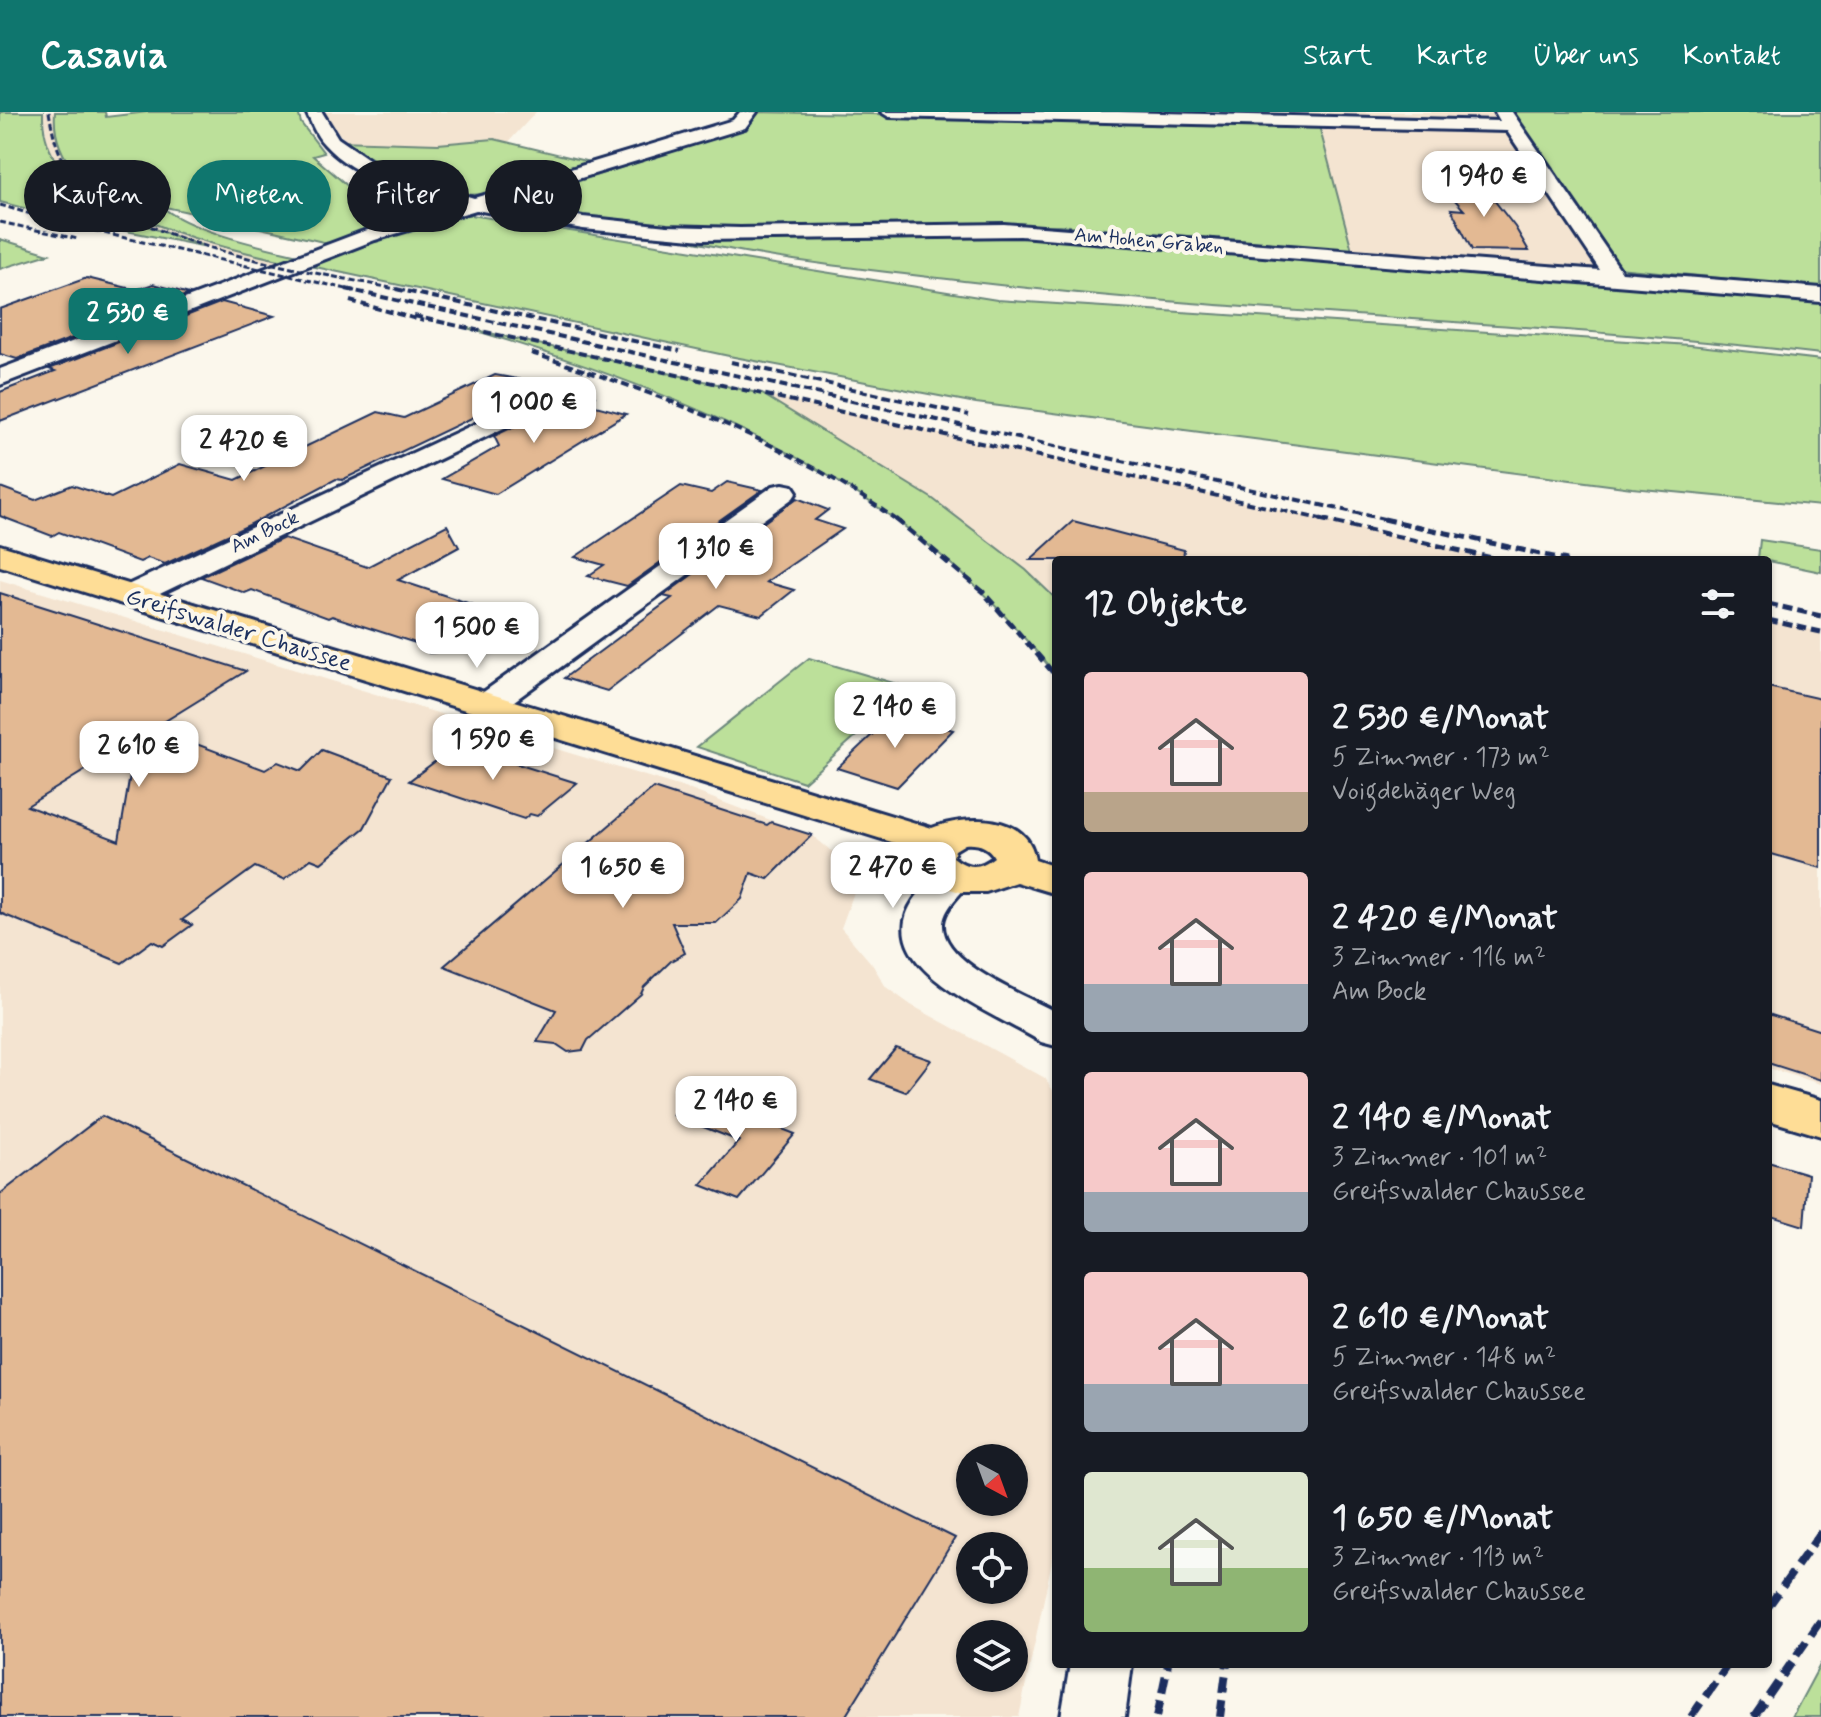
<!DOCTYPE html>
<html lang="de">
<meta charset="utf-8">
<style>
body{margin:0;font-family:Mynerve,sans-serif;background:#20242c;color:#f1f3f6;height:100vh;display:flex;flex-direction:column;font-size:30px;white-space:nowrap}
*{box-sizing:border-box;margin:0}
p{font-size:26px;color:#9ea1a6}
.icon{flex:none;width:44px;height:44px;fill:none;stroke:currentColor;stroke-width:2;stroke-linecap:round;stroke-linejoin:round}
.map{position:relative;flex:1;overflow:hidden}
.drawer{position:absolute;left:1052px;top:444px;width:720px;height:1112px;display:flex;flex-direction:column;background:#171b24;border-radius:8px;box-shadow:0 2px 6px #0004}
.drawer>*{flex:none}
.hud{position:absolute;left:24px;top:48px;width:760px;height:72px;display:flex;gap:16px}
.needle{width:52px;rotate:139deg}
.fabs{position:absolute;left:956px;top:1332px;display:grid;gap:16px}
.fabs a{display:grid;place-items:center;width:72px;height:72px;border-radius:50%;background:#171b24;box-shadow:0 2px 6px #0004;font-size:40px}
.price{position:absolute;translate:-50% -68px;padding:0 18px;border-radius:16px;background:#fff;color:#222;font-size:26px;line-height:52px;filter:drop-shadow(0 2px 4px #0008)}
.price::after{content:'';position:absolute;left:50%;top:48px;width:24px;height:18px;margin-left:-12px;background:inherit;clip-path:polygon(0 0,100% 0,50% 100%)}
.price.current{background:#0f766e;color:#fff}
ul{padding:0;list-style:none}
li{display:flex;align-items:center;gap:24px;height:200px;padding:0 32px}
li span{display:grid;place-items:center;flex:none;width:224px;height:160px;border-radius:8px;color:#555}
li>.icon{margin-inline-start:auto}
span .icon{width:96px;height:96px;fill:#fffc;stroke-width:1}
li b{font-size:34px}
h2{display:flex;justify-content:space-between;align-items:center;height:96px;padding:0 32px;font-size:34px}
.pill{padding:0 28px;border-radius:36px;background:#171b24;box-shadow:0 2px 6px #0004;font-size:28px;line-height:72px}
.pill.current{background:#0f766e;color:#fff}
header{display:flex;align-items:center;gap:48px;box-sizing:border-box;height:112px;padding:0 40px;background:#0f766e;color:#fff}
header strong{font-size:38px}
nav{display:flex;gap:44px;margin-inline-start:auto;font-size:28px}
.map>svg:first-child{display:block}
.built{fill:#f4e4d1;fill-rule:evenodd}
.green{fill:#bce09a;stroke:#6c887c;stroke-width:2}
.building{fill:#e3b993;stroke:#1b2f5e;stroke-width:2;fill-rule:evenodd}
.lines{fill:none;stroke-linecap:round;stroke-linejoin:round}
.minor-casing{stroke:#1b2f5e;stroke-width:6}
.major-casing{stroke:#1b2f5e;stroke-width:6}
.minor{fill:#fbf7ec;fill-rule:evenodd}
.major{fill:#fedd96;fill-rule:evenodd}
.rail-far3{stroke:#1b2f5e;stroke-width:3;stroke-dasharray:6 3;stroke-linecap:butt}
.rail-far2{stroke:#1b2f5e;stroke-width:4;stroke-dasharray:8 4;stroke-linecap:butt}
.rail-far1{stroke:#1b2f5e;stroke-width:5;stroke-dasharray:10 5;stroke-linecap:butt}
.rail{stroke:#1b2f5e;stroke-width:8;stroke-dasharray:17 8;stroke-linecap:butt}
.labels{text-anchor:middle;stroke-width:8;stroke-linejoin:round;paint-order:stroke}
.far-street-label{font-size:20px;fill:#1b2f5e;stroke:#fbf7ec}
.street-label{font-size:24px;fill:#1b2f5e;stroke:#fbf7ec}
</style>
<header>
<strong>Casavia</strong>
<nav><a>Start</a><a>Karte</a><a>Über uns</a><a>Kontakt</a></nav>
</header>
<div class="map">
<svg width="1821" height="1605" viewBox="0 0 1821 1605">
<rect width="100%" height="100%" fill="#fbf7ec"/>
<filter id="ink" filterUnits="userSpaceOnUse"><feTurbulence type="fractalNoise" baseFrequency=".0125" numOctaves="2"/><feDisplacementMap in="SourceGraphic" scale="16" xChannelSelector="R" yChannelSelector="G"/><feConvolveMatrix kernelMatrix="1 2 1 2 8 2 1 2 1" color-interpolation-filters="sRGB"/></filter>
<g filter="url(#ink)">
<g class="built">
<path d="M43,0H55L57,30L78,63L100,82L127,99L189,125L288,150L280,153L220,139L142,112L107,94L67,65L58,52L47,31Z"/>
<path d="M325,0H536L505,34L347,29L328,12Z"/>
<path d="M889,0H1503L1595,148L1594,156L1573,160L1352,138L1318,10Z"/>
<path d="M762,282L1501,448H1056V487L1026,458L933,387Z"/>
<path d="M0,468L688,677L813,724L835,742L864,753L841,816L872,852L886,875L911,893L1045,966L1056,983V1430L1019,1605H0ZM970,1346H1014V1390H970ZM970,1434H1014V1478H970ZM970,1522H1014V1566H970Z"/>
<path d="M1768,508L1821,520V972L1768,956Z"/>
</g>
<g class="green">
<path d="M0,0H43C40,83 144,114 207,135L71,108L0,90Z"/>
<path d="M55,0H105L106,5L148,0H298L301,11L324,41L313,44L372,95L370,109L358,123L328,131L161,94C189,119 264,135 302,144L288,150C216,134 47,99 55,0Z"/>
<path d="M752,0L1318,10L1352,138L1059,113L729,116C660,113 589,111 522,91L521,87L725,23L751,11Z"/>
<path d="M1503,0H1821V176L1618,156Z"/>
<path d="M494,27L598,52C562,61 526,74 490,81C440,91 379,56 340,29L438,32Z"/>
<path d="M395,76L424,88L435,101L380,115Z"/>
<path d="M465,102L997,188L1690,233L1821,248V394L1632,376L976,291L729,244L306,153L386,125Z"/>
<path d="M978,120L1821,186V242C1539,209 1255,203 973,170C872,158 769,149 669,124Z"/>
<path d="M0,127L49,142L0,157Z"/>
<path d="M467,216L762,282L933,387L1026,458L1056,487V564C1044,546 1027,530 1013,513C871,354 667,276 467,216Z"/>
<path d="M1760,428L1821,437V460L1758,447Z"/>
<path d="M809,546L910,576L804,670L697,635Z"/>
<path d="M1821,1551V1605H1792Z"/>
</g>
<g class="building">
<path d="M1476,65L1515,115L1529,139L1472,138L1451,97L1464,98L1445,77Z"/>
<path d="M87,166L136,178L153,172L189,182L17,247L0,242V197Z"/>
<path d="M222,190L274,204L0,309V280L55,259L49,257Z"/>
<path d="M495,263L551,273L484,305L482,301L342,368L336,367L249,413L165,452L148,446L140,450L59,420L52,424L0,404V375L35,388L72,373L111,386L180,352L236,368L378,300L404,306Z"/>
<path d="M582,282L594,285L584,291L626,302L496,382L442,367L499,334L494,324Z"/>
<path d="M727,370L762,378L627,474L588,464L604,453L575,445L681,374L711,381Z"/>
<path d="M797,386L828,398L815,408L843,417L766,470L794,478L761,504L719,493L607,579L564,566L672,486L663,484Z"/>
<path d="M1073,409L1184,438L1183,448H1030Z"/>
<path d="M447,413L459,435L398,468L483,496L451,515L472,521L446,539L429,541L428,535L332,504L328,506L252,478L245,481L201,465L284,426L367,455Z"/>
<path d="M0,481L246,559L154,616L265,658L278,650L301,659L322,638L392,664L364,716L321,751L311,747L284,767L255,755L182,808L192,813L163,834L152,829L122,851L0,801ZM136,627L119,729L27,694L133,629Z"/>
<path d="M1768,575L1821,587V756L1768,741Z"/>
<path d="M895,601L953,618L897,675L837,656Z"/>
<path d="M457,633L577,671L537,704L530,702L524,707L409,669Z"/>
<path d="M653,676L767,713L771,710L812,723L768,767L751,761L742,787L716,811H672L685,841L671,849L644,875L641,882L588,928L583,938L568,940L556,932L537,930L556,898L444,854Z"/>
<path d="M1768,902L1821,919V968L1768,951Z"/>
<path d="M896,936L931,948L906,980L870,967Z"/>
<path d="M693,982L795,1022L739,1088L701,1073L739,1029L673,1003Z"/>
<path d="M102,1004L955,1426L845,1605H0V1082Z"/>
<path d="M1768,1050L1808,1062L1804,1114L1768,1103Z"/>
</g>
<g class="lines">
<defs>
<g id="minor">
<path d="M306,0H322L338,26L373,50L421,70L474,86L733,8L740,0H757L745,16L499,91L583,105L667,114L740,116L1004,112L1600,158L1507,19L889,5L881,0H1118L1500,9L1495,0H1512L1622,160L1821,176V190L1020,124L703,128L583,117L476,98L375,128L0,273V257L361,120L453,92C411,80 355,67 324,32C316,24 311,10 306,0Z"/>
<path d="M572,267L581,269L584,274L581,279L141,491L130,493L119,491L115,484L119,477Z"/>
<path d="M783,372L793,374L797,380L793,386L499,600L487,603L475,600L470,593L475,586L773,374Z"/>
<path d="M955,753L969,757L974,765C965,779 945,793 943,811C940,851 1026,884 1056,900V934L1041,930C998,902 868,856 914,788C925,773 936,758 955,753Z"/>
<path d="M1070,1552H1132L1125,1605H1061Z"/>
</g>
<g id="major">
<path d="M0,433L932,716C966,703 1029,701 1035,748L1056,755V782L1016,770L986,780H960L934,772L924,765L911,746L914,737L0,454ZM965,732C978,731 988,734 994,745C979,757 968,757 953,745L955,738Z"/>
<path d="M1768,973L1821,988V1024L1768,1008Z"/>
</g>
</defs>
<use href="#minor" class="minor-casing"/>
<use href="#major" class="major-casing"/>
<use href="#minor" class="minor"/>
<use href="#major" class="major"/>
<g class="rail-far3">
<path d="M49,0C53,22 57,44 73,62C139,137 310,158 405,179"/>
<path d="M0,93L65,112L355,179"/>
<path d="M0,110L78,127"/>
</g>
<g class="rail-far2">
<path d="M346,177L1393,409"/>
<path d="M396,177L680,239"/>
<path d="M350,189L424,209"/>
<path d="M414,204L1329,409"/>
<path d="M531,241C663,283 785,328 898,409"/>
<path d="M731,250L969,303"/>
</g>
<g class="rail-far1">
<path d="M896,407L983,480L1056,564"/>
<path d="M1320,407L1501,448"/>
<path d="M1384,407L1567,448"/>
<path d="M1768,492L1821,504"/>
<path d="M1768,508L1821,520"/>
</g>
<g class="rail">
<path d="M1768,1495L1821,1420"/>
<path d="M1157,1605L1168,1552"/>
<path d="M1220,1605L1227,1552"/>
<path d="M1691,1605L1728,1552"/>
<path d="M1754,1605L1821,1508"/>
</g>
</g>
</g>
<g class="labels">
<g class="far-street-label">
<text transform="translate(1149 128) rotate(5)" y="7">Am Hohen Graben</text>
<text transform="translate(264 419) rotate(-26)" y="7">Am Bock</text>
</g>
<g class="street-label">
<text transform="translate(239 517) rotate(17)" y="8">Greifswalder Chaussee</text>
</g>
</g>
</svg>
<div class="fabs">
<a><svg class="needle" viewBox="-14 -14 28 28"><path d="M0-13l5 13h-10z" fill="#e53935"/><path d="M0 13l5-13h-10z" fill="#9ea1a6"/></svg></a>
<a><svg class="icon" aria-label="locate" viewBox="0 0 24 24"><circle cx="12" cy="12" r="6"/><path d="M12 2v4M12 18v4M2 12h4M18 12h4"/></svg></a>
<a><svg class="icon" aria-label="layers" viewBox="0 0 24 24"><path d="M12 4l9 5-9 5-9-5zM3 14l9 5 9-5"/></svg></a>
</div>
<b class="price" style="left:1484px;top:107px">1 940 €</b>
<b class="price current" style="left:128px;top:244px">2 530 €</b>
<b class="price" style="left:534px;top:333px">1 000 €</b>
<b class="price" style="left:244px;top:371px">2 420 €</b>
<b class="price" style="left:716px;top:479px">1 310 €</b>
<b class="price" style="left:477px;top:558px">1 500 €</b>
<b class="price" style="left:895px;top:638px">2 140 €</b>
<b class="price" style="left:493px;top:670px">1 590 €</b>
<b class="price" style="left:139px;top:677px">2 610 €</b>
<b class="price" style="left:623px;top:798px">1 650 €</b>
<b class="price" style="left:893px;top:798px">2 470 €</b>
<b class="price" style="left:736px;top:1032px">2 140 €</b>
<div class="hud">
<a class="pill">Kaufen</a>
<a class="pill current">Mieten</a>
<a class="pill">Filter</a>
<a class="pill">Neu</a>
</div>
<section class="drawer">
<h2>12 Objekte<svg class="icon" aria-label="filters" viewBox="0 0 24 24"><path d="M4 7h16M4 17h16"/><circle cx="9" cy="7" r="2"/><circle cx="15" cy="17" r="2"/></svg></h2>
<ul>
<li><span style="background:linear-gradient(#f6c9c9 75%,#b9a48a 0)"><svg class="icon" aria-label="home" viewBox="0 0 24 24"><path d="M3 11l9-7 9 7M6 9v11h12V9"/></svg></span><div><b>2 530 €/Monat</b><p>5 Zimmer · 173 m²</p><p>Voigdehäger Weg</p></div></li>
<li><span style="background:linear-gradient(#f6c9c9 70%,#9aa5b1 0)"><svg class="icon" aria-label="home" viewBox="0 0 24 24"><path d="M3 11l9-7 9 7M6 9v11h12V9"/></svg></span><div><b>2 420 €/Monat</b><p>3 Zimmer · 116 m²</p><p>Am Bock</p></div></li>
<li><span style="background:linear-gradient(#f6c9c9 75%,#9aa5b1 0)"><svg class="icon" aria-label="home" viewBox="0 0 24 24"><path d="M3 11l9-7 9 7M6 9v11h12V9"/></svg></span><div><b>2 140 €/Monat</b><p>3 Zimmer · 101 m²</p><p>Greifswalder Chaussee</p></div></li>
<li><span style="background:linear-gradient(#f6c9c9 70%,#9aa5b1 0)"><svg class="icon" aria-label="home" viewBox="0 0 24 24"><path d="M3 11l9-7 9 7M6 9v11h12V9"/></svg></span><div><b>2 610 €/Monat</b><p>5 Zimmer · 148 m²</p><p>Greifswalder Chaussee</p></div></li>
<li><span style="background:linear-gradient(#dfe7d0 60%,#8fb573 0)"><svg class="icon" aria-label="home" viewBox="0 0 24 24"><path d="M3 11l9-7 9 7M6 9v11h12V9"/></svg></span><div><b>1 650 €/Monat</b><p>3 Zimmer · 113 m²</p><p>Greifswalder Chaussee</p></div></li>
</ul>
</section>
</div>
